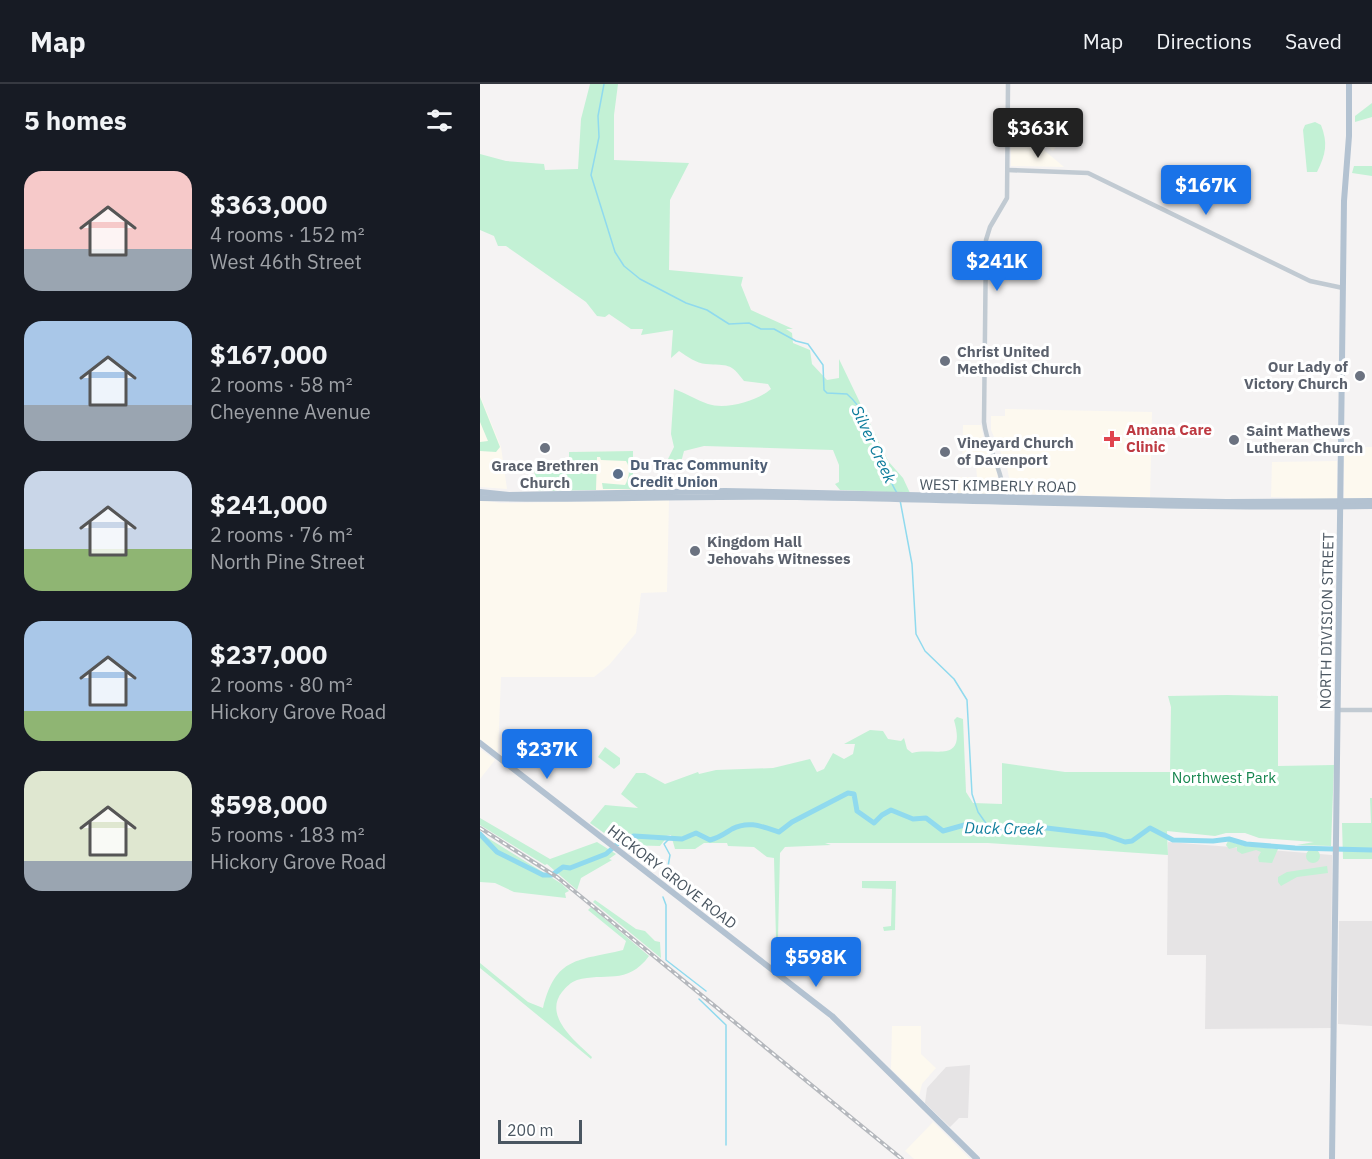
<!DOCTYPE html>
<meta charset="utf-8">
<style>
body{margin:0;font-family:"IBM Plex Sans",sans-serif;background:#20242c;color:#f1f3f6;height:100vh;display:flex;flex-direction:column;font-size:22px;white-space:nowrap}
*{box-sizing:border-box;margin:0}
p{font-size:20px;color:#9ea1a6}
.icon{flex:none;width:33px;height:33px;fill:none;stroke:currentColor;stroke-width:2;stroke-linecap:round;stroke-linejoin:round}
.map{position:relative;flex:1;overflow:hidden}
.panel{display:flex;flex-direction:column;background:#171b24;width:480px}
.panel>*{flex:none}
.scale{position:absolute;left:18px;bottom:15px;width:84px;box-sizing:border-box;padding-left:6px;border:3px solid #4a5661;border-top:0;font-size:16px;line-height:21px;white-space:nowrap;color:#4a5661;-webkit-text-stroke:4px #fff;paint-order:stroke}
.price{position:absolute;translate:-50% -51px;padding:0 14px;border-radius:6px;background:#1a73e8;color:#fff;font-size:20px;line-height:39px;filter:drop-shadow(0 2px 3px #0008)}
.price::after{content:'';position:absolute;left:50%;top:36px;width:18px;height:14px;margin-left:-9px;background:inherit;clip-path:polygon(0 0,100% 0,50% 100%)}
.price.selected{background:#222;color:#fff}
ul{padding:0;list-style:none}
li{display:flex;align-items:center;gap:18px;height:150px;padding:0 24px}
li span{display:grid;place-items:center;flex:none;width:168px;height:120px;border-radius:18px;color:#555}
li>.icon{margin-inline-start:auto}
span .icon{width:72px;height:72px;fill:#fffc;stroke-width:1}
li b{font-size:26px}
h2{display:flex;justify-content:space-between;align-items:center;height:72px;padding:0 24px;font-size:26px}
header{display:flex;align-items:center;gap:36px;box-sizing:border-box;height:84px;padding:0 30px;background:#171b24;border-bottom:2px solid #363941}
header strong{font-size:28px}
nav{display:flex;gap:33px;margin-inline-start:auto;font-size:21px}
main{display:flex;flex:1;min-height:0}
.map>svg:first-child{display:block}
.commercial{fill:#fdf9ef}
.education{fill:#e6e4e5}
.green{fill:#c3f1d5}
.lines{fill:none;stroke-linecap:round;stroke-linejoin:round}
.stream{stroke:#90daee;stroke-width:1.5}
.river{stroke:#90daee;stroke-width:5}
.minor{stroke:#c1cad2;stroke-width:4.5}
.major{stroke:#b3c2d1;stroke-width:6}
.rail-casing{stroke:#b5b8bd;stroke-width:4}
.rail{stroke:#fff;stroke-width:1.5;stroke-dasharray:4.5;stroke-linecap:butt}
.worship-dot{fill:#6b7280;stroke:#fff;stroke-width:2}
.health-dot{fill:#e0444e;stroke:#fff;stroke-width:2}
.service-dot{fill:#5c6f8a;stroke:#fff;stroke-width:2}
.labels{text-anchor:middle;stroke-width:6;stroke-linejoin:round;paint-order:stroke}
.worship-label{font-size:15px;font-weight:bold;fill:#5b616d;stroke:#fff;text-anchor:start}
.health-label{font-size:15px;font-weight:bold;fill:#be3a42;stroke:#fff;text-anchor:start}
.service-label{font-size:15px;font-weight:bold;fill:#4e5e75;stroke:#fff;text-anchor:start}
.street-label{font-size:15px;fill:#4a5661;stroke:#fff}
.park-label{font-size:15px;fill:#17864f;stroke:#fff}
.water-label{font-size:16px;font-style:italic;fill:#0c7c9b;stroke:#fff}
</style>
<header>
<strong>Map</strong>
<nav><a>Map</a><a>Directions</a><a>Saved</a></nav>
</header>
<main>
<section class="panel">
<h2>5 homes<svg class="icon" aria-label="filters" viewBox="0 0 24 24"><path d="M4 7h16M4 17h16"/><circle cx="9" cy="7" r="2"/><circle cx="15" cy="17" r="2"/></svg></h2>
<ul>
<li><span style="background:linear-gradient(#f6c9c9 65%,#9aa5b1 0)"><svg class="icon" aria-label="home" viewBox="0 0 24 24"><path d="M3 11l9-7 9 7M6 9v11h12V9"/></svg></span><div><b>$363,000</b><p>4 rooms · 152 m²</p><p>West 46th Street</p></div></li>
<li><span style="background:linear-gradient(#a9c7e8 70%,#9aa5b1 0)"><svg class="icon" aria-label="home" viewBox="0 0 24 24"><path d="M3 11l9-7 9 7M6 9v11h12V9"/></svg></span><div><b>$167,000</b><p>2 rooms · 58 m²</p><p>Cheyenne Avenue</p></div></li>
<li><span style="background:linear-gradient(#c9d6e8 65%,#8fb573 0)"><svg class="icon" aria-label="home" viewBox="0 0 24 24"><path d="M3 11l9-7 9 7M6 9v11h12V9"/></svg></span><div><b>$241,000</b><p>2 rooms · 76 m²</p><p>North Pine Street</p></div></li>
<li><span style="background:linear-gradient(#a9c7e8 75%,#8fb573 0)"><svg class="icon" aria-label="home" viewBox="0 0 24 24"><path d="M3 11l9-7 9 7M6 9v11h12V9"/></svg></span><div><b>$237,000</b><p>2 rooms · 80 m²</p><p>Hickory Grove Road</p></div></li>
<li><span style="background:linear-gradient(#dfe7d0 75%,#9aa5b1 0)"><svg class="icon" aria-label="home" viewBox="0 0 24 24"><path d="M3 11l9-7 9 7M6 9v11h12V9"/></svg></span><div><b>$598,000</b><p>5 rooms · 183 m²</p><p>Hickory Grove Road</p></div></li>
</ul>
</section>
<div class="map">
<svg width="892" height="1075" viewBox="0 0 892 1075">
<rect width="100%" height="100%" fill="#f5f3f3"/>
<g class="commercial">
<path d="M531,28L535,29L552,56L584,83L531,82Z"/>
<path d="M543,32H579L578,60L573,67L561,57Z"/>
<path d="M0,311L21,363L27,405L0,403Z"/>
<path d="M525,325L672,328L670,414L532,409L527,383L511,346V332H525Z"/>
<path d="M483,341H501L506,364L515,380L519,400L517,410L454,409L455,393H497L496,382H482Z"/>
<path d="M864,363H892V415L864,416Z"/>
<path d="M153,367V406H60L55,402L54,383L89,375V368Z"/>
<path d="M857,377V416L791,413L792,378Z"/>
<path d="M0,416L21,419L189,416L187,508L161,509L156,549L129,581L114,593H21L18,669L0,655Z"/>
<path d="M0,665L15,676L0,695Z"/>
<path d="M412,942H441V970L456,984L442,1000L439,1012L411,985Z"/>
<path d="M453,1038L490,1075H434L425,1067Z"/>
</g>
<g class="education">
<path d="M688,758L852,771L851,944L725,945L726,871H687Z"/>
<path d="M859,837H892V942L858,940Z"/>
<path d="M490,981L488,1034H479L470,1043L445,1019L447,1004L466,983Z"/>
</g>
<g class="green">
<path d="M110,0H138L134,31V76L209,79L190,116L189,186L263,193L261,201L271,226L313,245H306L312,249L313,259L330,266L332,280L347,296L359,294V275L408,377L423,394L430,409L360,406L355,400L359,398V381L353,366L224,362L204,367L200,382L195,387L188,375L194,363L191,350L194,305C206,309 216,316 228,320C246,326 277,317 291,305L288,300L264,297C250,278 248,282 226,280C216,279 208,273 199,267L191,274L193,246L161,251L163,245H151L129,230L125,233L117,232L106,218L26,162H18L14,152L0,146V70L26,77L64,80L65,86L98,85L101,35Z"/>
<path d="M892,19V33L875,38V32Z"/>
<path d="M835,38L841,41C848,59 846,70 837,88H827L823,46L825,41Z"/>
<path d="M874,82H892V92L872,89Z"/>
<path d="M0,313L20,363L16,368L0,367V358L8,357L0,338Z"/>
<path d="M153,367V405H123L122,399L145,401C149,395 151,384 146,377L121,376L120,373H117L116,406L58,407L53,382L89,375V368Z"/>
<path d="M747,611L798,612V682L854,681L851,762L817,761L834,758L779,754L765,749H746L735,752L687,747L688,771L508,759H345L351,761L305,763L300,769L298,854L296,855L294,774L287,773L274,763L248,762L247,759H224L215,765H195L191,751L171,755L178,756L187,753L180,762L141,761L110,739L125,721L158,724L141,710L156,689H165L185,700L218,688L219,690L236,686L293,684L330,675L337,688L344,685L353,669L364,675L373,670L375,660H364L390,646L403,647L408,655L421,657L424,654L427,665L432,669C453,663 487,681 474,636L477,633L483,635L486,708L493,719L522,720V679L585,688H690L691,623L688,612Z"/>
<path d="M125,663L140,674V680L134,685L118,673Z"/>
<path d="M890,714H892V775H863L862,739H891Z"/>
<path d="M0,734L70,775L117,758L136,770L129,775L132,776L101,794L97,806L67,780L65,781L0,741Z"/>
<path d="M0,749L82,800L89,807L85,809L86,814L34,808L15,799L0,798Z"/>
<path d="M748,757L765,762L798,765L792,779L779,778L778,773L781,768L776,766L762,770L757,767V763L749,765L746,761Z"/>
<circle cx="833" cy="772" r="7"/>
<path d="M847,782L848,789L817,793L801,802L798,798V793L807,788Z"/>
<path d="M382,797H416L415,846L404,847L403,843L411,842L412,805L382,804Z"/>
<path d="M115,816L156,845L165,847L175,857L180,858L181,874L113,818Z"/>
<path d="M111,823L169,872C147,902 124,888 97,896C91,898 86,903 82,908C63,932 96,958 112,973L111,975L0,884V879L48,918L63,924C76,872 98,877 143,866L146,857L108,826Z"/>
</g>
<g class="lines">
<g class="stream">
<path d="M124,0L118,32L119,53L111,91L135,168L144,182L160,195L206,219L227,226L249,240L269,239L281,245H294L316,257L328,260L343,281L344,306L347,309L367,310C396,335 398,378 417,409"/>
<path d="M420,416L432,480L436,550L445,567L474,595L487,616L492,710L498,728L510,745"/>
<path d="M186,794L190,771L184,760L190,754"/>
<path d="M183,813L186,821V876L226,907"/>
<path d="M219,915L246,941V1061"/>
</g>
<path class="river" d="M0,750L17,768L63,791H72L83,783L90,784L126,770L143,755L154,752L202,755L216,749L230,756C239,754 244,750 252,745C269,736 283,743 299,748L312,738L368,709L374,710L377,727L394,739L402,731L411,726L433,735L446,734L463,747L488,740L532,747L550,742L625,751L645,758L652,757L670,744L693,756L733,757L749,755L766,760L815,764L892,766"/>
<g class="minor">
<path d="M528,86L608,89L830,197L863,204"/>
<path d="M524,416C524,387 507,365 504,338L506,156L510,143L527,114L528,0"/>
<path d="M858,626H892"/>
</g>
<g class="major">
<path d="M0,408L29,411L245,407L746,418L892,417"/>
<path d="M0,414C106,417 211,411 317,413C509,416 700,425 892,422"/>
<path d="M0,659L352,932L497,1075"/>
<path d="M852,1075L864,117L869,52V0"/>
</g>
<defs>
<path id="rail" d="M0,744L77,793L422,1075"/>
</defs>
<use href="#rail" class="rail-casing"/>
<use href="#rail" class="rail"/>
</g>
<g class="worship-dot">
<circle cx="465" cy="277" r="6"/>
<circle cx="880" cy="292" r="6"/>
<circle cx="754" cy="356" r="6"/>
<circle cx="65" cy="364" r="6"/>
<circle cx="465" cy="368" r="6"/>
<circle cx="215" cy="467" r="6"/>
</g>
<path class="health-dot" d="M629 346h6v6h6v6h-6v6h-6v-6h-6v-6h6z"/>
<circle class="service-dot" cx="138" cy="390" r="6"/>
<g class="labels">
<g class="worship-label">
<text x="477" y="273">Christ United<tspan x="477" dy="17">Methodist Church</tspan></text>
<text x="868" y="288" text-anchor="end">Our Lady of<tspan x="868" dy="17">Victory Church</tspan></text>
<text x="766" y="352">Saint Mathews<tspan x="766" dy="17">Lutheran Church</tspan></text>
<text x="477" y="364">Vineyard Church<tspan x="477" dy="17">of Davenport</tspan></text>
<text x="65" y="387" text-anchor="middle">Grace Brethren<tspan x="65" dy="17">Church</tspan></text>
<text x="227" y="463">Kingdom Hall<tspan x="227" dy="17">Jehovahs Witnesses</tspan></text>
</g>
<g class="health-label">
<text x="646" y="351">Amana Care<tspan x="646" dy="17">Clinic</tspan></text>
</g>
<g class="service-label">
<text x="150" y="386">Du Trac Community<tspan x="150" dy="17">Credit Union</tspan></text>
</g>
<g class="street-label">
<text transform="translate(518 402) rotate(1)" y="5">WEST KIMBERLY ROAD</text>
<text transform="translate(847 537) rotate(-89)" y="5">NORTH DIVISION STREET</text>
<text transform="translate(192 793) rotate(38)" y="5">HICKORY GROVE ROAD</text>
</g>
<g class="park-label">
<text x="744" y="699">Northwest Park</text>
</g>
<g class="water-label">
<text transform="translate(394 360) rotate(65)" y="6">Silver Creek</text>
<text transform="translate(524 744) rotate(1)" y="6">Duck Creek</text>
</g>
</g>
</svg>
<div class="scale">200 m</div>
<b class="price selected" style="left:558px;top:75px">$363K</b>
<b class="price" style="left:726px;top:132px">$167K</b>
<b class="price" style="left:517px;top:208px">$241K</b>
<b class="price" style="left:67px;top:696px">$237K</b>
<b class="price" style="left:336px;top:904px">$598K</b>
</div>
</main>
